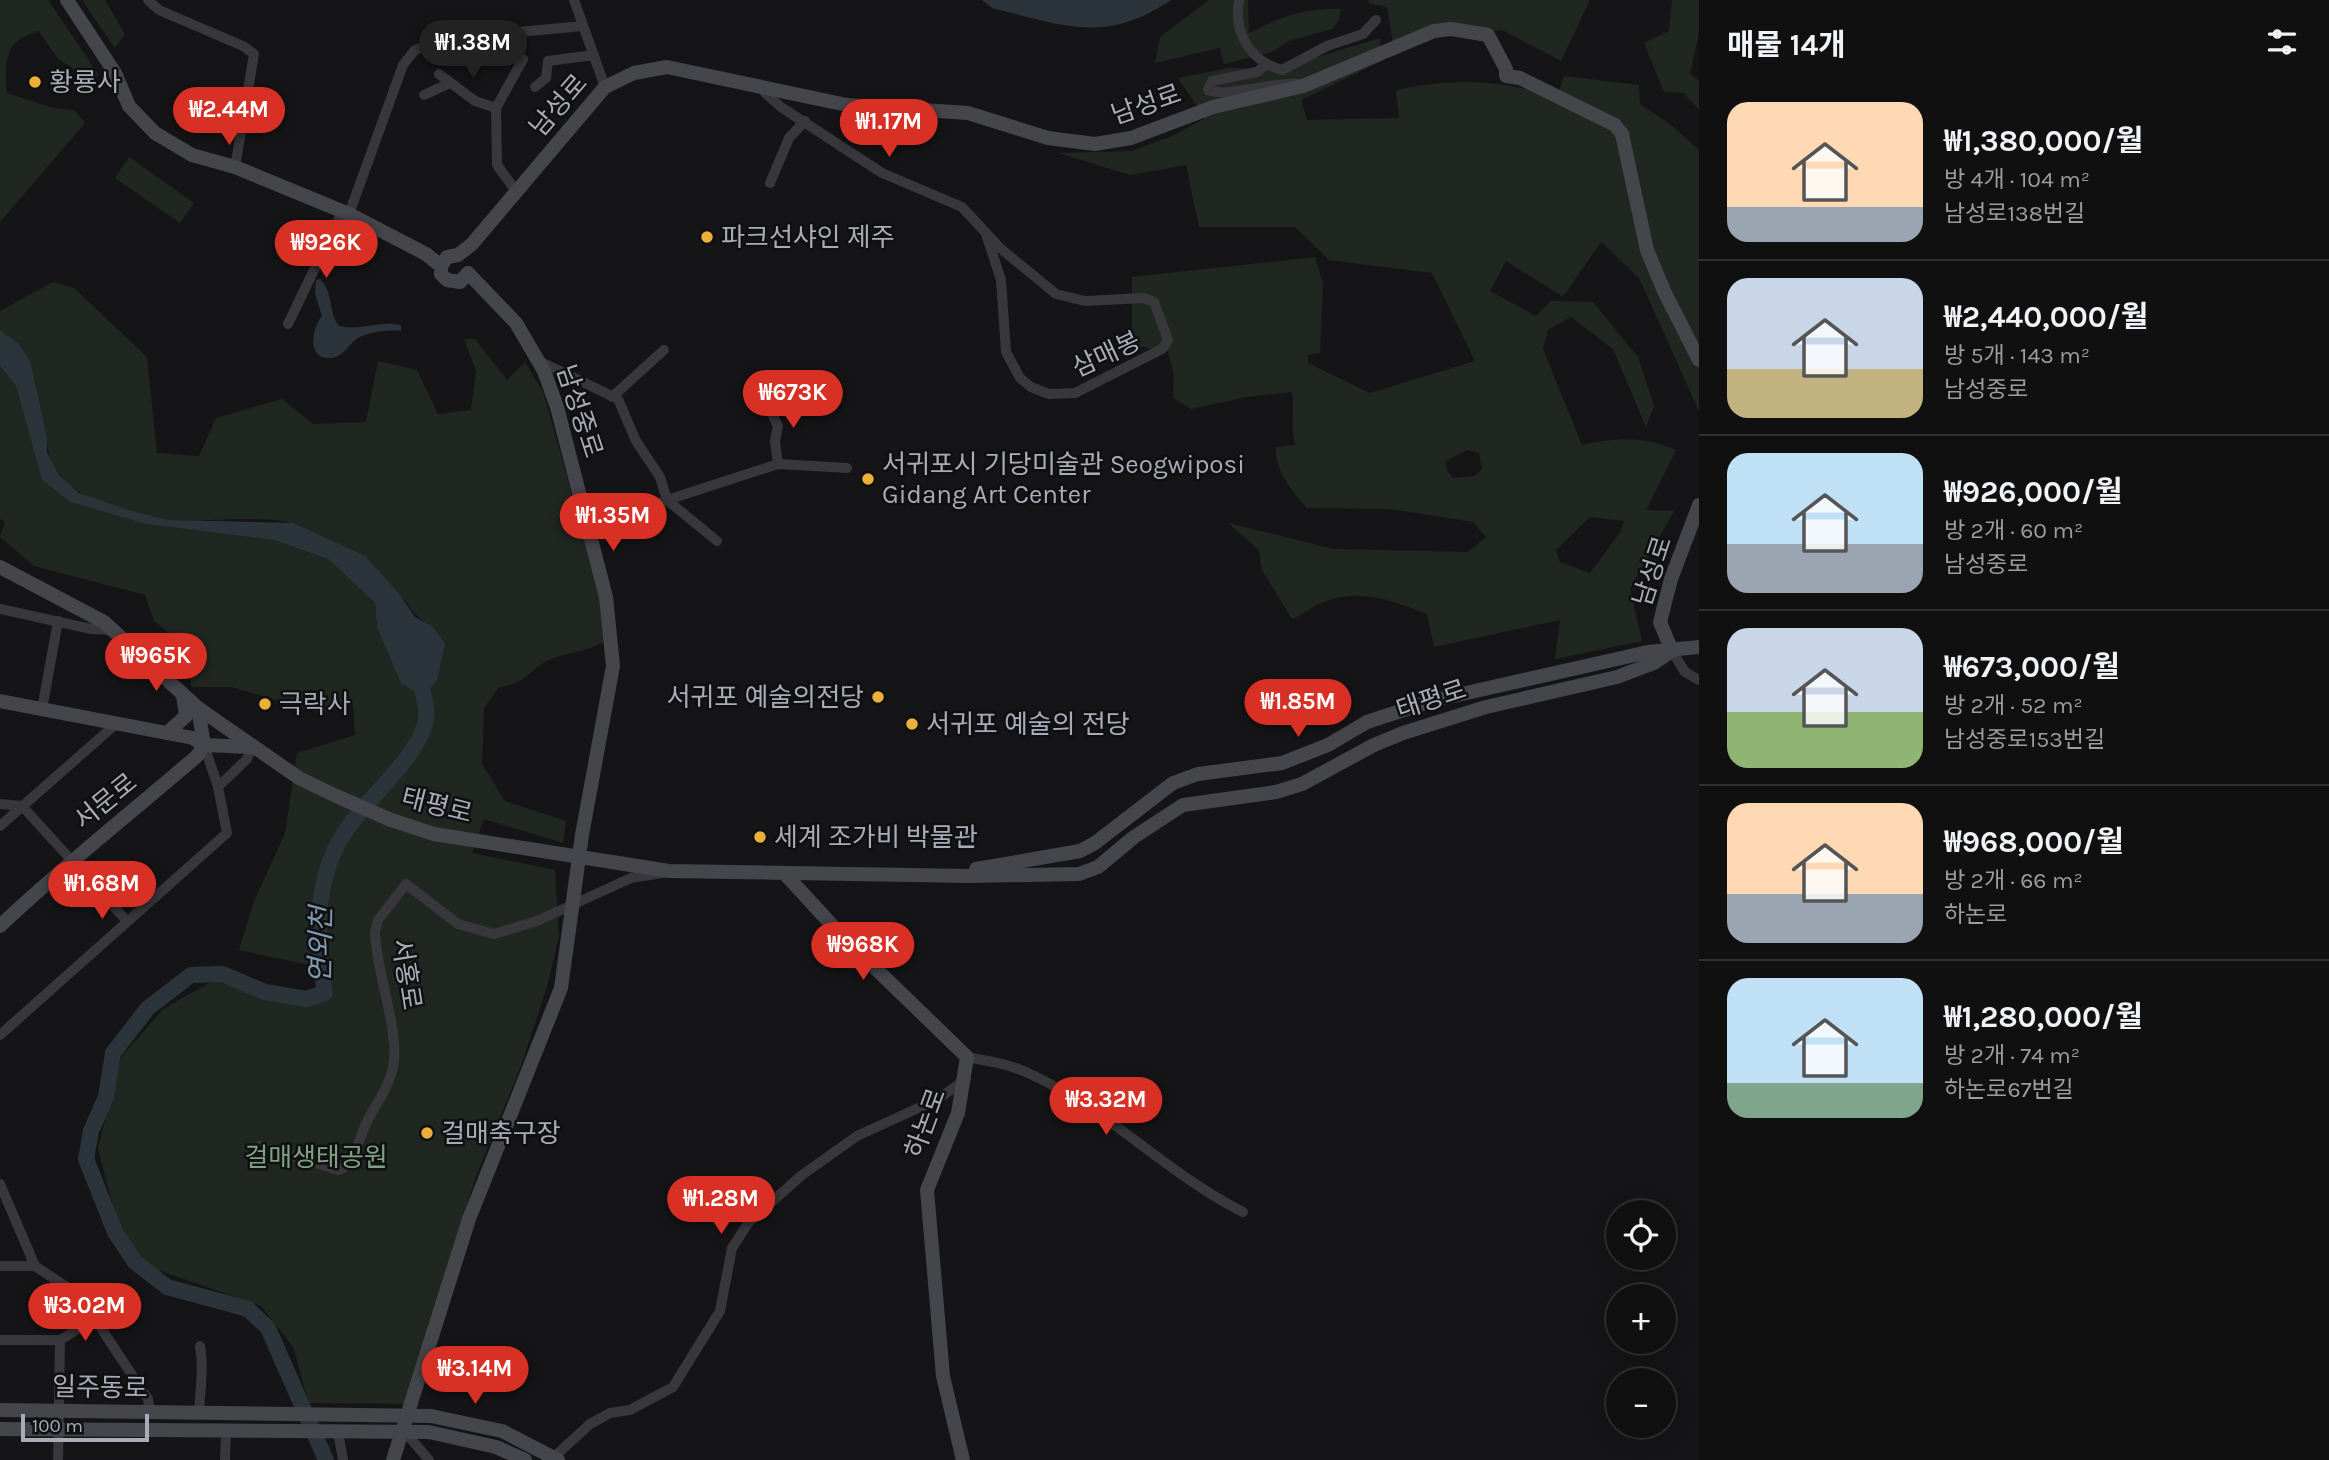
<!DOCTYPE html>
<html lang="ko">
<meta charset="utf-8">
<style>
body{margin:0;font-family:Karla,"Noto Sans KR",sans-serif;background:#19191a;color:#f1f3f6;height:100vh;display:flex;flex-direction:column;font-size:26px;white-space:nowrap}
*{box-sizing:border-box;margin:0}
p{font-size:23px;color:#9c9d9f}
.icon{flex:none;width:38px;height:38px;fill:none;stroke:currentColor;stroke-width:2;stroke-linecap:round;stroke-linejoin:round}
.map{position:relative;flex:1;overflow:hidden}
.details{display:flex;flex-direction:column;background:#101011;width:630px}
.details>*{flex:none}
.tools{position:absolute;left:1606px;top:1200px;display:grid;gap:14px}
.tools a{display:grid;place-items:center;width:70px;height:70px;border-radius:50%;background:#101011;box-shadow:0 4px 18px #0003,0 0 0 2px #303031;font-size:35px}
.scale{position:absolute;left:21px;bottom:18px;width:128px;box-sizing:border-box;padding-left:7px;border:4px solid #a8acb7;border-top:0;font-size:19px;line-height:24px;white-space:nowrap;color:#a8acb7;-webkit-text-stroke:5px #101012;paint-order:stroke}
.price{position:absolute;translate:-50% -60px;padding:0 16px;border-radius:24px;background:#d93025;color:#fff;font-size:23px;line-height:46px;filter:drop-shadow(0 2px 4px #0008)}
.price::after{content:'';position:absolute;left:50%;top:42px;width:21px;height:16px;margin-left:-10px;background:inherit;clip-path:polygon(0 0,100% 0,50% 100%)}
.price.current{background:#222;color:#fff}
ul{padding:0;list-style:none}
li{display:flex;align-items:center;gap:21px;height:175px;padding:0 28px}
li+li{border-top:2px solid #303031}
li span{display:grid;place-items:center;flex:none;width:196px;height:140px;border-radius:21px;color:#555}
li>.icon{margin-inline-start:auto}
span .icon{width:84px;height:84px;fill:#fffc;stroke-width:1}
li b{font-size:30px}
h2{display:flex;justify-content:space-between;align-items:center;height:84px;padding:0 28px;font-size:30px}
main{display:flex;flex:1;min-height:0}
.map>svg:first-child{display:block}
.green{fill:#202721;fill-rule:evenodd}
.water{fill:#2c343b}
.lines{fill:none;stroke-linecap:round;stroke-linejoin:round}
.river{stroke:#2c343b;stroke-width:16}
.street{stroke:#37373c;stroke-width:10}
.secondary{stroke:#45464c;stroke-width:14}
.poi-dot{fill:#ecb038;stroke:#101012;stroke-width:2.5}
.labels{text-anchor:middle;stroke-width:5;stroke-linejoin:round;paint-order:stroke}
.poi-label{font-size:26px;fill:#a8acb7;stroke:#101012;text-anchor:start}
.street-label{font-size:26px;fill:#a8acb7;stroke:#101012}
.park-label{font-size:26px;fill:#7fa181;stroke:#101012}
.water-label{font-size:28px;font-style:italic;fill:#809ab1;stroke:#101012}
</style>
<main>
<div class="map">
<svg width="1699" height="1460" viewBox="0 0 1699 1460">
<rect width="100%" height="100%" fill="#151517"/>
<g class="green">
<path d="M0,0H48L98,74L93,81L58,59L39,31C3,41 5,61 7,93L53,108L74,110L85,123L0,222Z"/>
<path d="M82,0H105L125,34L115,48Z"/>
<path d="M1209,0H1248L1249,33C1284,16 1302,8 1341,9L1339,20L1332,29L1289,41L1272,52L1224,64L1220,48L1155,63L1160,37Z"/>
<path d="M1367,0H1590L1561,61L1502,30L1393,42L1387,7L1371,4Z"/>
<path d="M1672,0H1699V33L1690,74L1699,81V110L1684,93L1664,92L1644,43L1669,31Z"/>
<path d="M1380,38L1382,61L1301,100L1307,120L1399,118L1396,90C1456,78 1499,80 1557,97L1564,76L1639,85L1640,104L1670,124L1699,150V411L1639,278L1601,242L1563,297L1506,261L1490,291L1536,316L1551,301L1593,302L1638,357L1654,406L1646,427L1613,349L1571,317L1548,330L1543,349L1582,445C1617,437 1643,436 1676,450L1646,510L1674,511L1630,589L1642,641L1555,659L1560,620L1434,647L1427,614C1392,600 1358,587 1321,603C1311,607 1302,615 1292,619L1262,570L1259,550L1228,523L1334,549L1468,552L1486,537L1473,522L1391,509L1307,508C1292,491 1274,470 1276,447L1295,445C1290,427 1295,411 1292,392L1246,397L1191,409L1173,398L1174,375L1168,352L1132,345V277L1315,257L1323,283L1320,353L1308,355V363L1370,393L1475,361L1432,273L1329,260L1295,227H1199L1186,165L1130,175L1059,153L1131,151L1172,136L1205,118L1178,78L1228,68L1278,69ZM1467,450L1479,453L1482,469L1475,476L1453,478L1447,471L1446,461ZM1590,517L1624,521L1621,531L1590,573L1560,562L1556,550Z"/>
<path d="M129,157L194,203L180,223L115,178Z"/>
<path d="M53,282L74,288L147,357L157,453L199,456L216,418L282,399L313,424L366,422L378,361L417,370L438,414L471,410L476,371L464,339H475L507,380L525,362L544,394L611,636C593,652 574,650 551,659C529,669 527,684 499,687L484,708L482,764L505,801L566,821L563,843L484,819L472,853L555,870L559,936L547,987L521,1066L475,1179L406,1404L309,1403L293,1347L261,1306L149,1267L118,1225L98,1148L121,1057L163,1009L213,981L286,1000L328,997V969L239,950L253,904L285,833L297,753L355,735L353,705L319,713L232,687H191L190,650L154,621L145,595L34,566L0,537L5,522L0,519V366L16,386L42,480L70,502L146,524L274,540L328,559L375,603L377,627L432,626C410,615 413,606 398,594C370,572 327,542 296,525C273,513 197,523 168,520C122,515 46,494 47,437L18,343L0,330V311Z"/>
</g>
<g class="water">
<path d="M982,0H1171C1104,45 1063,25 992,8Z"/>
<path d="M320,279C334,293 328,312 339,326C361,331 381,320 401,325V331C390,329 367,332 358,338C349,344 343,357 331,358C306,360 312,328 322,316L315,294L316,280Z"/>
<path d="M0,330L18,343L30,361L47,438V452L59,475L79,493L128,510L168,520L293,523L365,556L400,595L415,617L432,626L445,643L437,680L424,697L401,683L377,627L375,603L328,559L274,540L146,524L70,502L42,480L16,386L0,366Z"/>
</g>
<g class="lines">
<path class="river" d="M326,1460L268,1328L248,1309L167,1287L135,1262L115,1232L86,1159L91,1131L106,1097L113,1053L148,1008L191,975L222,974L265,992L306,999L325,993C316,939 313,880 345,832C365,800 419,757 426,720C428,706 422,690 418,677"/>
<g class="street">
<path d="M148,0L159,10L243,46L254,54L235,167"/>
<path d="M574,0L605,87"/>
<path d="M1239,0C1233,33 1250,61 1282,70L1327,46L1363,34L1376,20"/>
<path d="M1266,65L1257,72L1212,81L1208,90C1229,98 1272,81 1300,84"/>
<path d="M439,74L475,101L496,108"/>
<path d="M535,87L546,78L548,61L594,55"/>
<path d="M766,88L765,93L781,107L882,173L962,207L1000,248L1056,294L1085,301L1144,298L1154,302L1168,340L1162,349L1075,393L1049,394L1031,387L1020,378L1006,352L1001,280L986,234"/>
<path d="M424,95L450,83"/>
<path d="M770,183L789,138L805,121"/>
<path d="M516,191L497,165L496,108L523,59"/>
<path d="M349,214L403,65L414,51L435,40L583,26"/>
<path d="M288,324L342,212"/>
<path d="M539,361L618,399L636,441L660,477L667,500L717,541"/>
<path d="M612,397L664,350"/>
<path d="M768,397L764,398L778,426L775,441L778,464"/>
<path d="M590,533L667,500L778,464L847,468"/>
<path d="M0,609L91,629L113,630"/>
<path d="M1672,651L1685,672L1699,680"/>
<path d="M42,709L58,621"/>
<path d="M218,787L247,759L252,747"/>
<path d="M0,804L22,806L126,920"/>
<path d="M0,826L117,723"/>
<path d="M0,1035L227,833L218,787L204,745"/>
<path d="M967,1057C989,1061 1010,1064 1030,1074C1108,1109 1167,1174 1243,1212"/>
<path d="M260,1146L339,1170C353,1166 358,1143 363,1131C372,1106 392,1088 394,1059C397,1024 376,970 375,932L378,920L406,884L458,924L494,934L537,921L631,878L662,873"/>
<path d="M0,1184L35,1266L79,1295L148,1399L150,1412"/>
<path d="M0,1266H35"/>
<path d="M0,1340H60L58,1460"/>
<path d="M60,1340L94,1319"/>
<path d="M199,1414C200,1390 204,1368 200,1346"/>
<path d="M338,1432L343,1460"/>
<path d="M405,1432L429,1460"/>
<path d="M554,1457L590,1424L610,1413L630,1410L673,1387L720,1311L732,1248L749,1222L802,1175L857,1136L938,1099L966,1079"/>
<path d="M225,1460L226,1432"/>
</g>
<g class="secondary">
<path d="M67,0L115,73L129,106L155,133L192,155L235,167L349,214L426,254L441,266V274L447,280L460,282L468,273"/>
<path d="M441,266L447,257L458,255L472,244L605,87L634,73L667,67L847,105L968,113L1048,138L1095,144L1131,138L1213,107L1303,86L1434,31L1451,29L1488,35L1506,69V76L1520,78L1615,125L1622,134L1647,250L1664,291L1699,360"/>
<path d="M0,567L104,622L198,708L299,778L334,795L391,820L434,834L669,871L969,876L1079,874L1098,867L1134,837L1183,805L1276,792L1302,784L1374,745L1403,733L1486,707L1617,677L1654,663L1672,651"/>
<path d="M1672,651L1660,622L1671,579L1699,505"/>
<path d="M0,701L193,738L204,745"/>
<path d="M198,708L204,745"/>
<path d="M167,733L186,716L183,695"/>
<path d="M976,869L1080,851L1095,843L1173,783L1198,774L1282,763L1328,745L1367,722L1431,701L1648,652L1699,647"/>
<path d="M785,874L842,936L967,1057L958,1113L927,1190L943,1376L963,1460"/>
<path d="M0,926C63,866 131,813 197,756L204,745L250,747"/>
<path d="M0,1410L431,1416L502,1431L558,1460"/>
<path d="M0,1429L429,1432L496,1447L525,1460"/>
<path d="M393,1460L469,1219L561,988L582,835L613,666L606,597L557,407L544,371L516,323L468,273"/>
</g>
</g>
<g class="poi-dot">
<circle cx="35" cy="82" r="7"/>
<circle cx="707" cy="237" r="7"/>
<circle cx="868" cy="479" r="7"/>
<circle cx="878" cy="697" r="7"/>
<circle cx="265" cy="704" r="7"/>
<circle cx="912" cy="724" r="7"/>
<circle cx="760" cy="837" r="7"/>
<circle cx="427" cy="1133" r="7"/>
</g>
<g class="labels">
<g class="poi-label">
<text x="49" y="91">황룡사</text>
<text x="721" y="246">파크선샤인 제주</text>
<text x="882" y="473">서귀포시 기당미술관 Seogwiposi<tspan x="882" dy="30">Gidang Art Center</tspan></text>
<text x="864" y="706" text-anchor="end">서귀포 예술의전당</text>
<text x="279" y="713">극락사</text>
<text x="926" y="733">서귀포 예술의 전당</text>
<text x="774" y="846">세계 조가비 박물관</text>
<text x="441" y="1142">걸매축구장</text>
</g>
<g class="street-label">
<text transform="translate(1146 104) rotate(-19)" y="9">남성로</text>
<text transform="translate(558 105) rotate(-49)" y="9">남성로</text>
<text transform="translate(1106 354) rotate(-25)" y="9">삼매봉</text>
<text transform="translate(580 411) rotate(72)" y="9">남성중로</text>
<text transform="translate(1652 571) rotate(-72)" y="9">남성로</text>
<text transform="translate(1431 699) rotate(-18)" y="9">태평로</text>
<text transform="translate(105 801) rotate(-39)" y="9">서문로</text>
<text transform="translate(437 805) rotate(14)" y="9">태평로</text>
<text transform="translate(407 974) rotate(81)" y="9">서홍로</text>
<text transform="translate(925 1123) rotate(-70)" y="9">하논로</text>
<text transform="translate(100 1387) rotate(1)" y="9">일주동로</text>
</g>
<g class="park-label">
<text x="316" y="1166">걸매생태공원</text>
</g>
<g class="water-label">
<text transform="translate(320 945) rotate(-89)" y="10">연외천</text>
</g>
</g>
</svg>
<div class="tools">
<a><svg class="icon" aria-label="locate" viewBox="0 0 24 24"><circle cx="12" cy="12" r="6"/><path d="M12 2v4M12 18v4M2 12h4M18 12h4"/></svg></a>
<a>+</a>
<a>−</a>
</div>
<div class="scale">100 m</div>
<b class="price current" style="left:473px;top:80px">₩1.38M</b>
<b class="price" style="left:229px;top:147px">₩2.44M</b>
<b class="price" style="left:889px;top:159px">₩1.17M</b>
<b class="price" style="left:326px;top:280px">₩926K</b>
<b class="price" style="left:793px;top:430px">₩673K</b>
<b class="price" style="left:613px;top:553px">₩1.35M</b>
<b class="price" style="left:156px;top:693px">₩965K</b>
<b class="price" style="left:1298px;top:739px">₩1.85M</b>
<b class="price" style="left:102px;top:921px">₩1.68M</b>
<b class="price" style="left:863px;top:982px">₩968K</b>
<b class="price" style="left:1106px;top:1137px">₩3.32M</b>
<b class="price" style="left:721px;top:1236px">₩1.28M</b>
<b class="price" style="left:85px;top:1343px">₩3.02M</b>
<b class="price" style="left:475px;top:1406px">₩3.14M</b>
</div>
<section class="details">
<h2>매물 14개<svg class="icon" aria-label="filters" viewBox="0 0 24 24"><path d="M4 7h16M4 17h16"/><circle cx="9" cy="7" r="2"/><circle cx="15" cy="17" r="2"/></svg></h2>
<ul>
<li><span style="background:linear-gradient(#ffd9b3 75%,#9aa5b1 0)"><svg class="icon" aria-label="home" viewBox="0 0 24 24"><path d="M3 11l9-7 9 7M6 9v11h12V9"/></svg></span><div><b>₩1,380,000/월</b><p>방 4개 · 104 m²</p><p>남성로138번길</p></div></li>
<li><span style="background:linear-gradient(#c9d6e8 65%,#c2b280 0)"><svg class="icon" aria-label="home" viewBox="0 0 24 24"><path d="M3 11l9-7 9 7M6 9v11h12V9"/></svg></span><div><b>₩2,440,000/월</b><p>방 5개 · 143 m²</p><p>남성중로</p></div></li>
<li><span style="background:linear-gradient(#bfe0f5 65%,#9aa5b1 0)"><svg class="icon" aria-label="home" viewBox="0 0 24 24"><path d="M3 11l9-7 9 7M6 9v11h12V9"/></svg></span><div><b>₩926,000/월</b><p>방 2개 · 60 m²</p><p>남성중로</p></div></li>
<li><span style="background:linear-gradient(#c9d6e8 60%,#8fb573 0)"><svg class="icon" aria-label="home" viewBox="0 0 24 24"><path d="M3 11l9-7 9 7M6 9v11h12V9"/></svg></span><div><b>₩673,000/월</b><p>방 2개 · 52 m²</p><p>남성중로153번길</p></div></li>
<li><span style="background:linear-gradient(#ffd9b3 65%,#9aa5b1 0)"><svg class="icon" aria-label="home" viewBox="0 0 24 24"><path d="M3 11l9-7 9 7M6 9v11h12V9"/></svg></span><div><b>₩968,000/월</b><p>방 2개 · 66 m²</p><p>하논로</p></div></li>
<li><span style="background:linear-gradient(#bfe0f5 75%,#7fa58c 0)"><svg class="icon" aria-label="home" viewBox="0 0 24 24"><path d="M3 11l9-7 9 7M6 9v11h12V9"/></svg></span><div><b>₩1,280,000/월</b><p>방 2개 · 74 m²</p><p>하논로67번길</p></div></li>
</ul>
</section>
</main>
